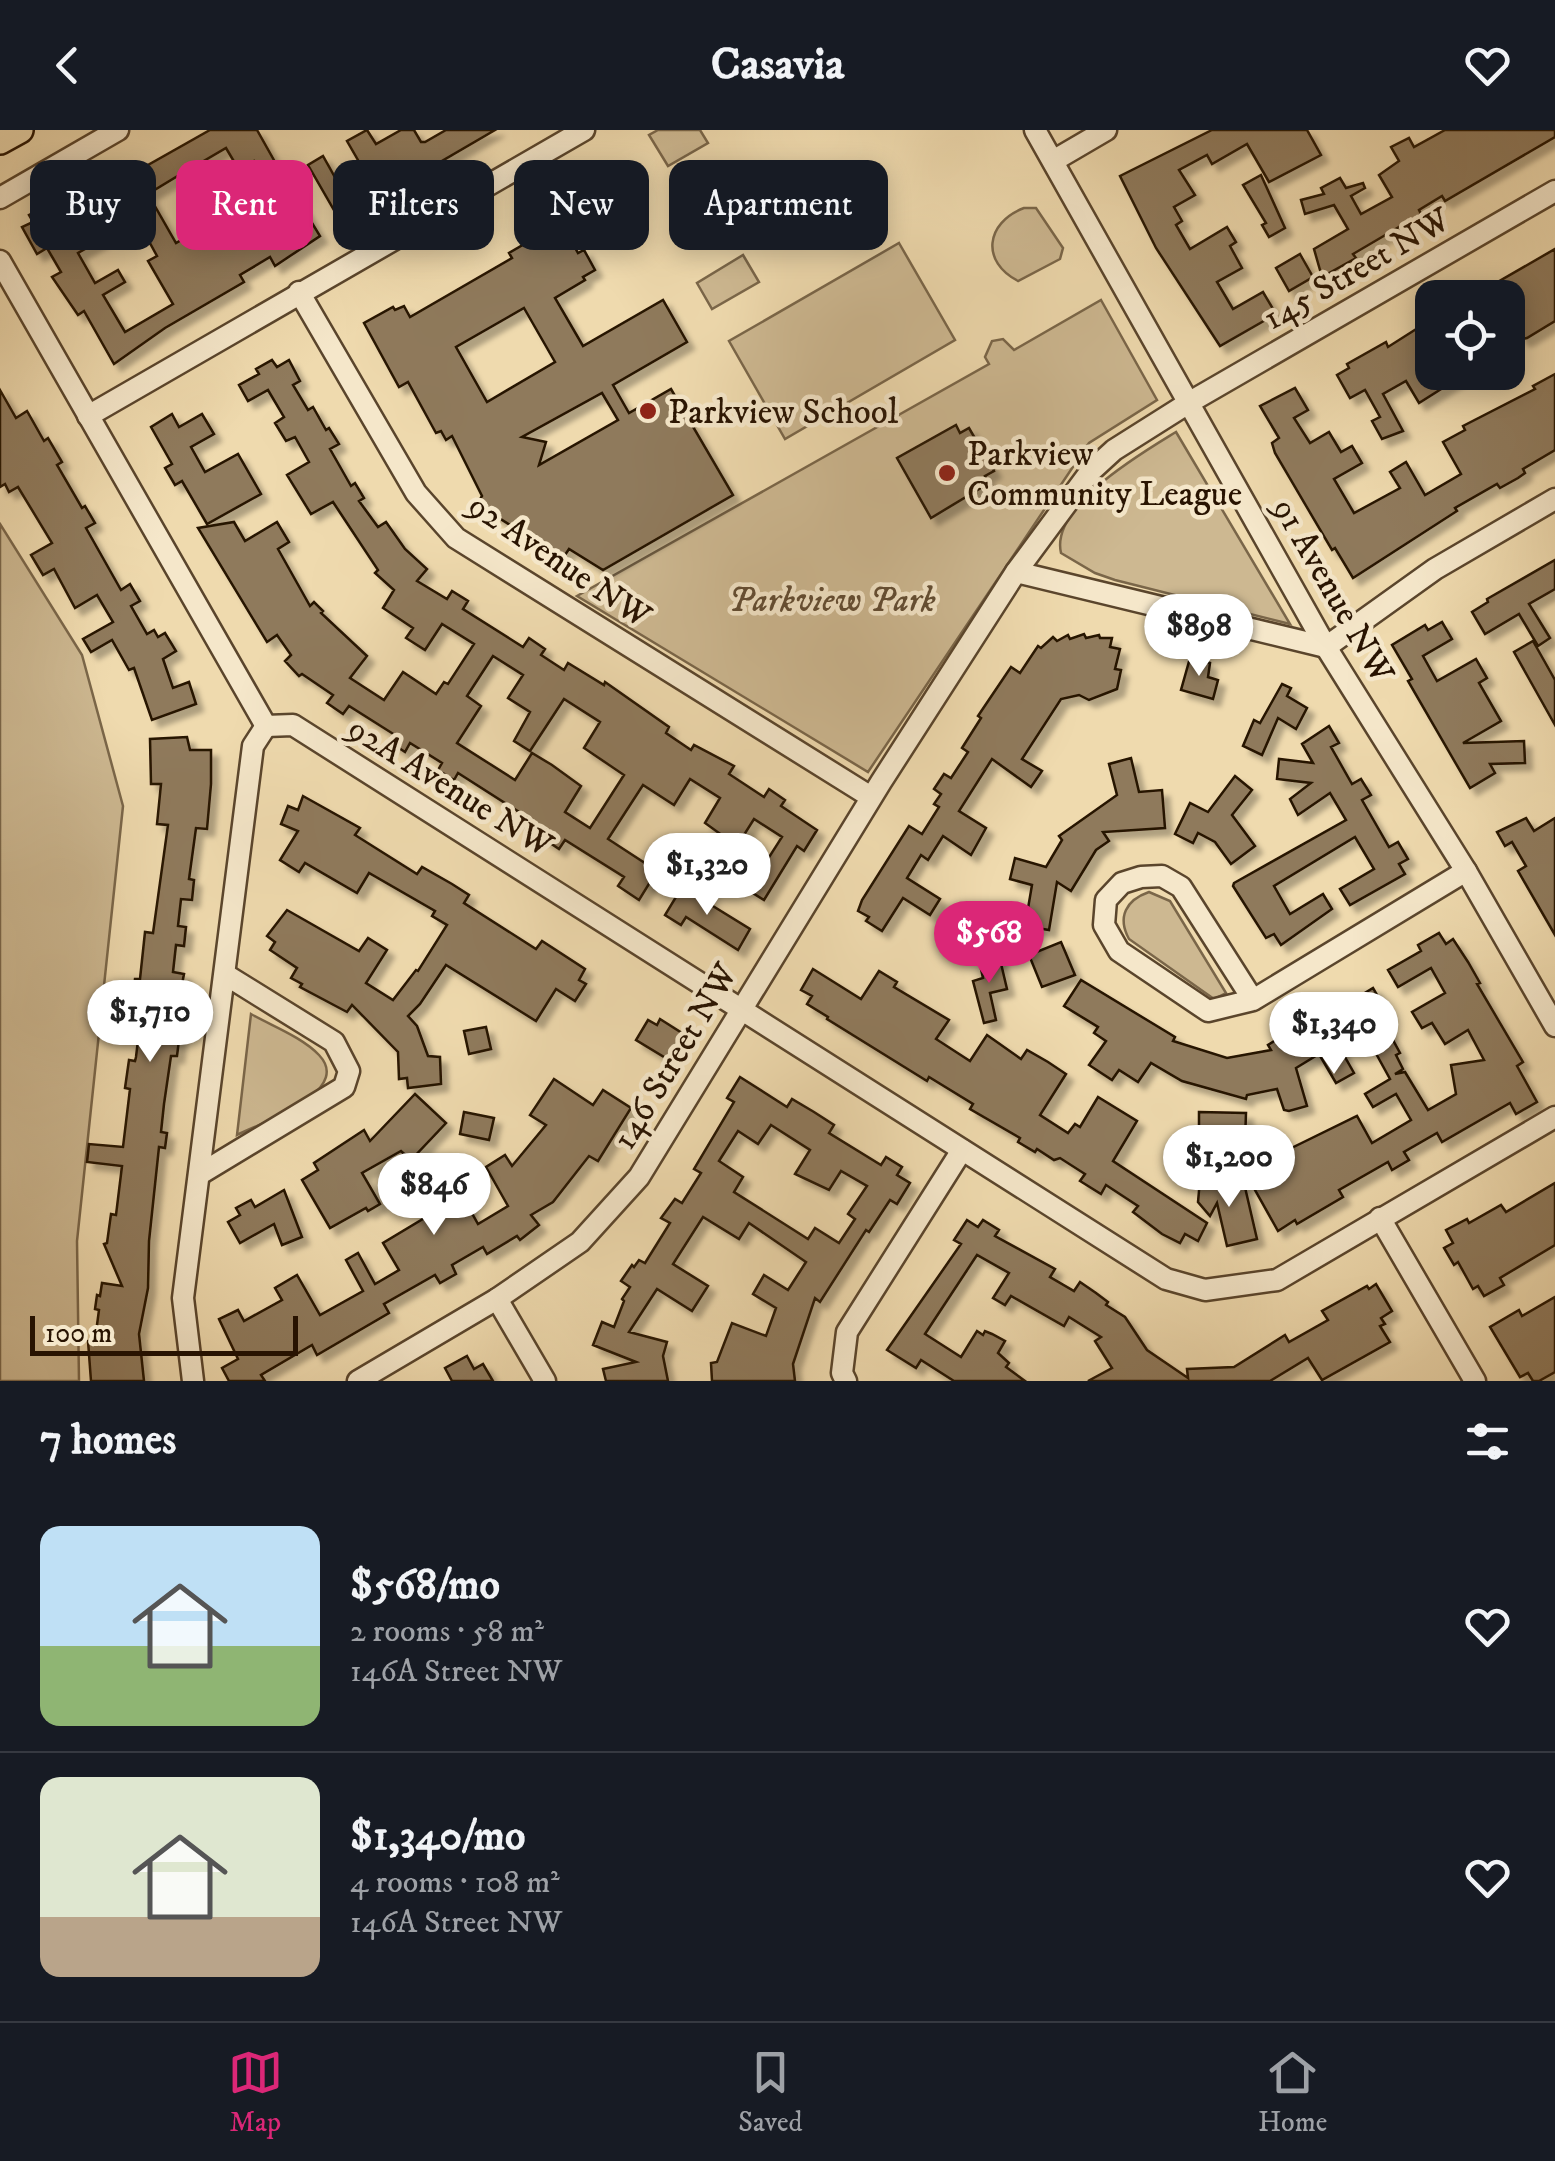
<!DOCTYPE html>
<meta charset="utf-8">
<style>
body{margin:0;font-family:"IM FELL DW Pica",serif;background:#242831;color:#f1f3f6;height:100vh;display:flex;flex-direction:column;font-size:38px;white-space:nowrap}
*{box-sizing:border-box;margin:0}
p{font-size:32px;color:#9ea1a6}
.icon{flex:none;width:55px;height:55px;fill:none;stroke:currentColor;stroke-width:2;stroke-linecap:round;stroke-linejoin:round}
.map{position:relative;height:1251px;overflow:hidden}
.drawer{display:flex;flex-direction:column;background:#171b24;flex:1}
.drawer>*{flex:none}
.banner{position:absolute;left:30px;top:30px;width:1000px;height:90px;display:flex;gap:20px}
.buttons{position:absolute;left:1415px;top:150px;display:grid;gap:20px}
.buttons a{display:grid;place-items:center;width:110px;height:110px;border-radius:20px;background:#171b24;box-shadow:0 5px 25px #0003;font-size:50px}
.scale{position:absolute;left:30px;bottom:25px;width:268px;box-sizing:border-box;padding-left:10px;border:5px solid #281301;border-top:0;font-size:28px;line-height:35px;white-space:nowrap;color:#281301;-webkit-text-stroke:8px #f5e7ca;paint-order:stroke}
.price{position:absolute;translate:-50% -85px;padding:0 22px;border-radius:35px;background:#fff;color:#222;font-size:32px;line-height:65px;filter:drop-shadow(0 2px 5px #0008)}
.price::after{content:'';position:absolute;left:50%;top:60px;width:30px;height:22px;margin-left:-15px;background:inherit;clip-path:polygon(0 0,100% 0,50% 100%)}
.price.current{background:#db2777;color:#fff}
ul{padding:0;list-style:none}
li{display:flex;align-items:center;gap:30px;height:250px;padding:0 40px}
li+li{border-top:2px solid #363941}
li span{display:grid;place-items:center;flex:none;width:280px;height:200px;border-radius:20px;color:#555}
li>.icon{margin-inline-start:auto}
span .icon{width:120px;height:120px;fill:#fffc;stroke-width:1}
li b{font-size:42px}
h2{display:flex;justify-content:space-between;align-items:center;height:120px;padding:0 40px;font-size:42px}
.tag{padding:0 35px;border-radius:20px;background:#171b24;box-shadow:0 5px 25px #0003;font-size:35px;line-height:90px}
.tag.current{background:#db2777;color:#fff}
header{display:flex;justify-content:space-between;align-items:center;height:130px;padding:0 40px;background:#171b24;font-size:45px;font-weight:700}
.dock{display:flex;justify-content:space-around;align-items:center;height:140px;border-top:2px solid #363941;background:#171b24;font-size:28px;color:#9ea1a6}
.dock a{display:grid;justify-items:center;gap:5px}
.dock .current{color:#db2777}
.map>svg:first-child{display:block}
.green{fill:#cdb891;stroke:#7a6649;stroke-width:2.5}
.building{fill:#8f7a5b;stroke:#281301;stroke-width:2.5;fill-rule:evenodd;filter:url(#shadow)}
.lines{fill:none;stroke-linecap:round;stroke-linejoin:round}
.minor-casing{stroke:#5a452c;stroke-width:25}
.major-casing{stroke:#281301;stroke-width:30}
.minor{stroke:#f5e7ca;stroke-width:20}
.major{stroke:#efdaae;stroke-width:25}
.poi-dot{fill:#8f2418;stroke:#f5e7ca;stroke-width:4}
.labels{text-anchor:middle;stroke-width:9;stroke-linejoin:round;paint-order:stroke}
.street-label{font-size:35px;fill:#281301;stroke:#f5e7ca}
.poi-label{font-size:35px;fill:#281301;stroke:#f5e7ca;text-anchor:start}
.park-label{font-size:35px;font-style:italic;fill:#624d33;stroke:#f5e7ca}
</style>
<header><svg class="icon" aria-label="back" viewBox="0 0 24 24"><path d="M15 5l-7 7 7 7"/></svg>Casavia<svg class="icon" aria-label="heart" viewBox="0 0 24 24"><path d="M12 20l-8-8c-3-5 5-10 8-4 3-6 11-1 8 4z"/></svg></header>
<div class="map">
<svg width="1555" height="1251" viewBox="0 0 1555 1251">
<defs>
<filter id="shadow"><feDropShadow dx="7" dy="7" stdDeviation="2.5" flood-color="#0004"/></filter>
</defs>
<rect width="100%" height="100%" fill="#efdaae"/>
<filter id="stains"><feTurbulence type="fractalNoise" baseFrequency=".002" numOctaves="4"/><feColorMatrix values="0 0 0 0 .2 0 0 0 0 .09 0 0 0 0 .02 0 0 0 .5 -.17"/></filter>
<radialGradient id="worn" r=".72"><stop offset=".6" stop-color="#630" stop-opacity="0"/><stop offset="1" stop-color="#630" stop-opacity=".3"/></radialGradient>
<g class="green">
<path d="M658,0H700L708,13L668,36L649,5Z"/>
<path d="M1024,78H1036L1063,118L1060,129L1018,151C981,132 985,93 1024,78Z"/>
<path d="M899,113L955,210L785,309L729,211Z"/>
<path d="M743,125L759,152L712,179L697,153Z"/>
<path d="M1101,170L1157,270L1089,313L868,642L577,466L989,234L985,227L992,211L1003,209L1014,220Z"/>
<path d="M1176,302L1290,494L1115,450L1095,443L1061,423C1050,376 1142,323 1176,302Z"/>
<path d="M0,394L82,525L123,676L77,1111L79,1251H0Z"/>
<path d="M1149,762L1170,771L1226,863L1214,869L1129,809C1117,787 1126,770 1149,762Z"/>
<path d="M251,884C272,896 302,907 319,925C354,962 260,993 237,1005Z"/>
</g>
<g class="building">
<path d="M210,0H257L275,32L260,41L254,31L239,40L226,18L197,35L224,84L236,78L254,109L303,78L320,106L275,136L270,127L240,145L244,152L165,198L114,234L84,181L78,185L52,147L61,142L47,118L37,124L22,97L33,92L29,85L50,74L57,85L109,56L105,49L122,39L124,43L137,36L139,40ZM181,44L209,94L176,113L148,64ZM119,74L122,79L129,75L157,126L148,131L173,174L125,202L103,165L125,152L118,140L95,153L78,123L101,110L89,90Z"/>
<path d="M367,0L376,14L401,0H414L421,12H425L446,0H495L442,31L445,36L429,46L424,38L374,67L380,76L363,86L358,76L338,87L308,35L323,26L341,58L366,44L347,11Z"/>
<path d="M1212,0H1307L1321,25L1269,52L1247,14L1212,34L1207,25L1179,40L1195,65L1174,77L1182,91L1176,95L1190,119L1227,97L1236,112L1230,116L1242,138L1217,152L1233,179L1263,162L1276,184L1220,216L1156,118L1120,46Z"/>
<path d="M1445,0H1555V7L1445,71L1442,66L1419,80L1421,84L1353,124L1356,128L1322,147L1314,119L1348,99L1334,75L1305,84L1301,70L1324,64L1321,58L1340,48L1346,58L1363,53L1365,58L1351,66L1361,84L1392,67L1379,45L1399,31L1391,17L1409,8L1414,17Z"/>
<path d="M1261,45L1285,98L1269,107L1262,95L1266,93L1243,55Z"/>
<path d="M557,95L569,117L573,114L578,123L584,120L595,140L583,147L585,150L555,168L583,216L663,170L687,212L613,255L629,283L671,259L733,365L603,440L569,419L563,428L548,418L545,423L532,415L535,411L477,374L482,366L452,306L446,310L441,301L436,303L408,252L399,257L364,193L393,177L395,180L404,176L410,187L512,128L509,123ZM524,178L555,232L487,272L456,217ZM602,263L618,290L539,335L546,312L522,307Z"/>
<path d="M1555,119V191L1527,208L1522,209L1508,184V168H1470Z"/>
<path d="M1300,124L1313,147L1289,161L1276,138Z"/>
<path d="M1432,189V242H1468L1419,273L1406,251L1383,264L1403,301L1382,309L1372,291L1380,287L1365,260L1350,268L1337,245L1349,238L1347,234L1386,212L1388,217Z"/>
<path d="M272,230L277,237L289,230L300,251L293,255L308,280L313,277L326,300L329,298L339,314L330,319L351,356L355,353L364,368L359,371L378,397L386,392L405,419L427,439L417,451L447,469L452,461L468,471L463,479L523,517L529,508L545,519L541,525L564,540L568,533L604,555L605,552L669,597L666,603L691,620L694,615L734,636L729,644L764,667L769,659L785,670L781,676L817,700L804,721L797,716L764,770L748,760L782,707L754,689L737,716L705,693L720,668L690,649L674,675L643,655L608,709L657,741L639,770L618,756L624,747L565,710L559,719L515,689L519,682L458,643L454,650L438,640L442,633L410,613L405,622L390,612L395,605L349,576L343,584L327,573L333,565L302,544L299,546L285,531L291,525L277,505L267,512L198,398L234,392L245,411L277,392L289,412L278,419L310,476L314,472L323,481L321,483L367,526L350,548L384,570L403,542L436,564L444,552L448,554L474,514L442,494L425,520L406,508L413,498L383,478L394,460L375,443L378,440L333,372L311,384L287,345L309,332L295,307L286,311L275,293L284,287L268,260L248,271L239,255L259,244L256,239ZM493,526L523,545L508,568L530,582L514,611L530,621L564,569L600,592L584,618L624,645L590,698L565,682L581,656L552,635L532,623L515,650L457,613L481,576L467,566Z"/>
<path d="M1555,244V320L1523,339L1525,343L1518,348L1500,358L1497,354L1455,378L1457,381L1353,448L1335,418L1332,420L1275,323L1272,313L1279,308L1260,276L1295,258L1308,280L1294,288L1310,313L1329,302L1341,322L1352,316L1362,333L1334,349L1354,383L1400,358L1390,342L1406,332L1425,365L1461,344L1443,312L1465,300L1463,296L1535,259L1533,256Z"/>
<path d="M0,260L16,288L27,281L44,311L48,308L62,332L57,335L82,378L85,376L95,393L86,398L121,460L130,454L140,471L131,476L147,504L154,500L158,507L165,503L176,521L163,529L173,558L189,552L196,574L152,590L134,538L129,540L112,510L91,522L83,509L113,492L97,465L75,478L54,439L43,445L31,425L52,413L18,357L9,362L5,354L0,357Z"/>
<path d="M172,284L179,297L202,284L214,304L191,317L205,342L238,324L261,364L207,394L182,351L175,355L165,338L172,334L151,297Z"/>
<path d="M956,295L960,303L969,298L994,341L985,346L989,353L931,388L897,328Z"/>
<path d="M1555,430V459L1529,474L1550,508L1538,516L1519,484L1485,504L1472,482L1488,472L1487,469Z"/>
<path d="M1442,492L1452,509L1423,526L1437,551L1476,529L1487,548L1479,553L1501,591L1463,613L1524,611L1525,633L1490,634L1495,643L1470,658L1408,551L1412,549L1392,515L1425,495L1428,500Z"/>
<path d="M1084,504L1086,508L1099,505L1100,508H1112L1110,517L1120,519L1115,539L1121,540L1117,559L1089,570L1079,565L1061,569L1022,629L1042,641L1031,657L992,629L959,681L986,698L971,725L943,706L928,730L921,725L907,748L940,769L930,785L903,768L882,801L866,791L869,787L858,781L862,770L909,696L922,704L939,677L934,674L941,664L934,659L944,644L951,648L968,622L962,618L981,588L978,586L1011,537L1020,543L1038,516L1041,518L1053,507L1057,511L1068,505L1070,509Z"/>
<path d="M1533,511L1555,550V595L1514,522Z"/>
<path d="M1190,528L1210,533L1208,547L1218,550L1213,569L1181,560Z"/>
<path d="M1282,554L1291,558L1287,566L1307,578L1296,599L1278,588L1262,625L1243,616L1254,590L1260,593Z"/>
<path d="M1329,596L1339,613L1331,617L1352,654L1361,649L1371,665L1362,670L1389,717L1398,712L1408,729L1399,734L1405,744L1350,775L1340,759L1374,739L1355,707L1274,756L1290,784L1323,764L1332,779L1281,815L1274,804L1266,808L1233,756L1234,753L1346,690L1330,663L1298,685L1290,669L1311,653L1277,649L1279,629L1313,633L1302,614Z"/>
<path d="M187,607L190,620H211V654L207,699L196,698L189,749L194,750L192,770L181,769L178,796L186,797L184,816L176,815L173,842L184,844L173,901L180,902L177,926H171L164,974L161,1002L167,1003L165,1018L159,1017L149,1111L148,1158L139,1204L144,1251H91L88,1211L95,1210L99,1180L95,1179L97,1165L100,1166L102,1153L122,1156L104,1114L107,1113L111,1084L116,1085L122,1036L87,1032L89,1014L123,1017L130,959L125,958L129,930L135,931L136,927L142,877L137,876L138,867L133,866L135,849H140L145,802L153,803L168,695L157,694L161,654H151L150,609Z"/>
<path d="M1131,628L1139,662L1162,660L1165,698L1103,702L1109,711L1096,720L1071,761L1057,752L1049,800L1025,796L1032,755L1010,749L1015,728L1046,737L1062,710L1059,706L1117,665L1109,634Z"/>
<path d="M1235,646L1252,660L1232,685L1255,716L1231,734L1215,712L1198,703L1193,713L1175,704L1190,673L1208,682Z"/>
<path d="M303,666L360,698L355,705L417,744L422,737L452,754L469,765L464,773L536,819L542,811L585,839L579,850L586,854L575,871L556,859L536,891L446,835L420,874L408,886L417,896L428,926L440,927L441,954L408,958L407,948L399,949L398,922L352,875L347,882L300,857L302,854L291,848L297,838L270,820L275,812L267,806L287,780L359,821L368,808L387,820L366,853L393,870L416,840L418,841L447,795L432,786L435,781L369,743L357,763L305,733L299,742L280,730L298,701L281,694L288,676L298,680Z"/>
<path d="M1526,688L1534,701L1555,688V805L1518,741L1526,736L1512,712L1505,716L1497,702Z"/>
<path d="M663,719L690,734L695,725L707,732L690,759L653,737Z"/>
<path d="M682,757L750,799L738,820L686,787L681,795L665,785Z"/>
<path d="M1439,803L1446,814L1453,809L1468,832L1480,853L1477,854L1523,932L1517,936L1537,972L1516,984L1510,973L1442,1012L1437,1003L1404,1022L1409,1030L1392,1040L1388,1032L1339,1060L1343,1067L1297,1094L1295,1090L1278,1101L1250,1051L1273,1046L1267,1030L1357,986L1372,1013L1411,990L1396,964L1373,977L1365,964L1390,949L1363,900L1337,913L1354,943L1336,953L1319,924L1296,938L1307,976L1289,981L1284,980L1277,959L1247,965L1246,969L1182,951L1151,933L1138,952L1119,940L1112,950L1089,935L1106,911L1094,903L1098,897L1064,876L1081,850L1175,907L1173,911L1227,928L1271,920L1268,915L1284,905L1289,913L1323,894L1318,887L1333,879L1335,881L1373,858L1388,884L1381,888L1400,923L1396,925L1403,939L1395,944L1405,942L1428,980L1456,964L1451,935L1484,930L1468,900L1445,914L1432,893L1422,898L1412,882L1445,863L1431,838L1398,857L1388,840L1421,821L1418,815Z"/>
<path d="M1061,812L1075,845L1042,857L1029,825Z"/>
<path d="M999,825L1007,859L990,863L996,890L984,893L973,851L983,848L979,830Z"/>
<path d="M813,839L861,869L879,841L897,852L894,857L949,890L936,909L970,931L987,905L1021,929L1027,920L1048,932L1066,944L1040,985L1068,1003L1075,994L1080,997L1098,967L1137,991L1113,1031L1207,1093L1198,1111L1185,1104L1180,1113L1162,1104L1133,1082L1138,1076L1106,1055L1101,1064L1080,1051L1085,1044L1060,1028L1054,1030L1037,1019L1035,1022L1018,1012L1020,1008L970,979L973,974L929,947L927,951L827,889L828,887L807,874L812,866L801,860Z"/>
<path d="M660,889L685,905L669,930L636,910L648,890L657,895Z"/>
<path d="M486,897L491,919L469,924L464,901Z"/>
<path d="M740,947L787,977L792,969L814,982L834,995L829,1003L881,1035L886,1027L902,1037L897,1045L910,1053L897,1074L890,1070L869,1102L866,1100L820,1172L815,1168L793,1234L795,1251H712L711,1233L717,1232L732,1193L766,1206L776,1178L753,1164L764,1145L788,1160L806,1132L749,1093L739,1109L703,1087L673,1134L708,1156L692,1181L657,1159L629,1202L667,1212L663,1226L668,1251H606L603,1239L636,1232L593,1215L602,1192L614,1197L624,1171L622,1169L630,1157L621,1151L632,1135L634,1137L639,1130L645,1133L670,1093L661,1088L675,1069L682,1073L701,1043L694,1039L734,972L727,968ZM771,995L810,1020L795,1044L829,1060L841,1041L867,1056L848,1084L855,1089L839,1113L815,1098L808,1109L734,1062L743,1047L719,1031L738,1001L758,1014Z"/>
<path d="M554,949L593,975L603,960L631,978L598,1031L589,1026L553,1072L531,1085L539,1095L520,1110L517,1106L487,1124L483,1117L452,1135L456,1144L440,1153L435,1145L384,1174L389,1183L317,1225L312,1215L261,1245L265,1251H229L222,1238L238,1229L219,1189L238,1180L244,1191L282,1170L275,1158L297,1145L320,1185L363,1161L346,1130L358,1123L375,1154L399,1140L383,1113L441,1078L434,1065L455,1053L478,1094L508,1076L486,1037L505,1025L512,1036L546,995L530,985Z"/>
<path d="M415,964L446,993L411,1030L401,1021L362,1043L380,1074L368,1081L366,1078L330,1098L302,1050L318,1040L314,1033L364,1000L370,1011Z"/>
<path d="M464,982L494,988L489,1010L460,1004Z"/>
<path d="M1199,982L1246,983L1245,1011L1199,1007Z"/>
<path d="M1200,1050L1220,1052L1219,1059L1244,1053L1257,1109L1227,1116L1217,1073L1210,1086L1198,1072Z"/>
<path d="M1555,1053V1115L1500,1148L1504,1155L1484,1166L1478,1156L1473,1159L1458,1132L1454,1135L1444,1118L1453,1113L1446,1100L1467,1089L1469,1093L1501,1075L1506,1082Z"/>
<path d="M284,1060L302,1107L282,1115L274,1094L240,1113L228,1092L240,1085L236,1078L251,1070L255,1077Z"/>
<path d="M967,1090L978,1097L983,1090L999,1100L995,1106L1055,1139L1050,1147L1074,1161L1080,1152L1096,1163L1108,1172L1106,1175L1125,1187L1147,1220L1188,1248L1187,1239L1234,1237L1285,1205L1289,1212L1328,1190L1322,1181L1367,1156L1369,1159L1376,1154L1392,1181L1381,1188L1385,1194L1380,1196L1390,1212L1322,1250L1308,1228L1270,1251H1088L1112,1238L1095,1211L1101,1207L1069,1187L1064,1196L1011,1166L1005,1175L993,1168L1009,1143L977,1125L925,1204L961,1227L977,1201L983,1205L985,1201L992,1204L1005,1211L998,1223L1009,1233L1006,1237L1025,1251H954L921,1230L916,1238L887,1220L961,1114L954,1110Z"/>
<path d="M1555,1167V1242L1539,1251H1533L1528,1243L1520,1247L1490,1197L1519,1180L1522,1186Z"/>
<path d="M467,1226L474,1239L483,1234L493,1251H452L445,1238Z"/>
</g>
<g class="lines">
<defs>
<g id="minor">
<path d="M1035,0L1326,517L1466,741L1555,896"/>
<path d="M1053,31L1106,0"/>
<path d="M0,68L118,0"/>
<path d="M0,131L266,596"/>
<path d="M299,162L416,363L456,408L871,667"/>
<path d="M88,286L584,0"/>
<path d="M1016,442L1326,517L1435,439L1555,369"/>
<path d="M266,596L293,595L1166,1149L1205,1160L1277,1150L1555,987"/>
<path d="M1253,870L1181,757L1162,746L1141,747L1122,753L1106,770L1104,795L1119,821L1208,881L1253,870L1466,741"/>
<path d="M200,1044L344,957L349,941L334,912L226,845"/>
<path d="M1380,1088L1475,1251"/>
<path d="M497,1169L545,1251"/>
<path d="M193,1251L183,1168L253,616L266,596"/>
<path d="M358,1251L497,1169L580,1112L639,1047L881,652L1016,442L1090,342L1114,320L1190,272L1555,61"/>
<path d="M846,1251L842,1243L847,1202L962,1020"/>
</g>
<path id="major" d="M0,11L20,0"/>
</defs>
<use href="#minor" class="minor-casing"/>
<use href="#major" class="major-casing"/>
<use href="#minor" class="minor"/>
<use href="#major" class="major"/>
</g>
<g class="poi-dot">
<circle cx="648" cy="281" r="10"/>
<circle cx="947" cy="343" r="10"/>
</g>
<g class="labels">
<g class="street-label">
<text transform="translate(1356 138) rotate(-30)" y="12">145 Street NW</text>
<text transform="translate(560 430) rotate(34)" y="12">92 Avenue NW</text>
<text transform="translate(1334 460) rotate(60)" y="12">91 Avenue NW</text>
<text transform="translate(451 656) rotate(32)" y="12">92A Avenue NW</text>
<text transform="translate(674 926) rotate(-59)" y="12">146 Street NW</text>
</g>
<g class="poi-label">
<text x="668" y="293">Parkview School</text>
<text x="967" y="335">Parkview<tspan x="967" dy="40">Community League</tspan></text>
</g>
<g class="park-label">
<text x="832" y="481">Parkview Park</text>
</g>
</g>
<rect width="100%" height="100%" filter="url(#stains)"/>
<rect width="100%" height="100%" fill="url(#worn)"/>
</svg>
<div class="buttons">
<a><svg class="icon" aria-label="locate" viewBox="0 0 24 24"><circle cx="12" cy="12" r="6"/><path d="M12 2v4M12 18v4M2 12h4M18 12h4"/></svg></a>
</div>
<div class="scale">100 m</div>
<b class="price" style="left:1199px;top:549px">$898</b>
<b class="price" style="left:707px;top:788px">$1,320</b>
<b class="price current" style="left:989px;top:856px">$568</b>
<b class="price" style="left:150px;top:935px">$1,710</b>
<b class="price" style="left:1334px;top:947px">$1,340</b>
<b class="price" style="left:1229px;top:1080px">$1,200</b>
<b class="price" style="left:434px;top:1108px">$846</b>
<div class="banner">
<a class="tag">Buy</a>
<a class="tag current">Rent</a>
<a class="tag">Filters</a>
<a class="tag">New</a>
<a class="tag">Apartment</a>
</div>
</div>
<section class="drawer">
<h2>7 homes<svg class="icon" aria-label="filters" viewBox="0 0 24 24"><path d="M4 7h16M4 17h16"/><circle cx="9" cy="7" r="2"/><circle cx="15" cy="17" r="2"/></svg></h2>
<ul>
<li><span style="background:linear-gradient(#bfe0f5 60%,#8fb573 0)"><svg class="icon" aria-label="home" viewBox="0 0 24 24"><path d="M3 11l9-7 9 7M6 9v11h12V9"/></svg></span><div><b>$568/mo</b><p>2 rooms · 58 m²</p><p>146A Street NW</p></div><svg class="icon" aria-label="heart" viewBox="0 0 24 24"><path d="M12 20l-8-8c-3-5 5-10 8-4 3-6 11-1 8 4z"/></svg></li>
<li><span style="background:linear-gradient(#dfe7d0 70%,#b9a48a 0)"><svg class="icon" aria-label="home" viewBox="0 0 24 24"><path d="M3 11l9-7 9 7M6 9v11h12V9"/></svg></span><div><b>$1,340/mo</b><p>4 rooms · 108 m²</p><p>146A Street NW</p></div><svg class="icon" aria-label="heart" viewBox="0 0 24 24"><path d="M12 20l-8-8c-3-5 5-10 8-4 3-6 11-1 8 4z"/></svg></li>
</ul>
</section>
<nav class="dock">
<a class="current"><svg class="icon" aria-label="map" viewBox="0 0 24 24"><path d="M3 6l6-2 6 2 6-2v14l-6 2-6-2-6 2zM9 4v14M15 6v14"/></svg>Map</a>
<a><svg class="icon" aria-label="saved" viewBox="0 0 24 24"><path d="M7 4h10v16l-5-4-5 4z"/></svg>Saved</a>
<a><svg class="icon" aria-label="home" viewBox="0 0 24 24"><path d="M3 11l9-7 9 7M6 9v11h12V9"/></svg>Home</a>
</nav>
